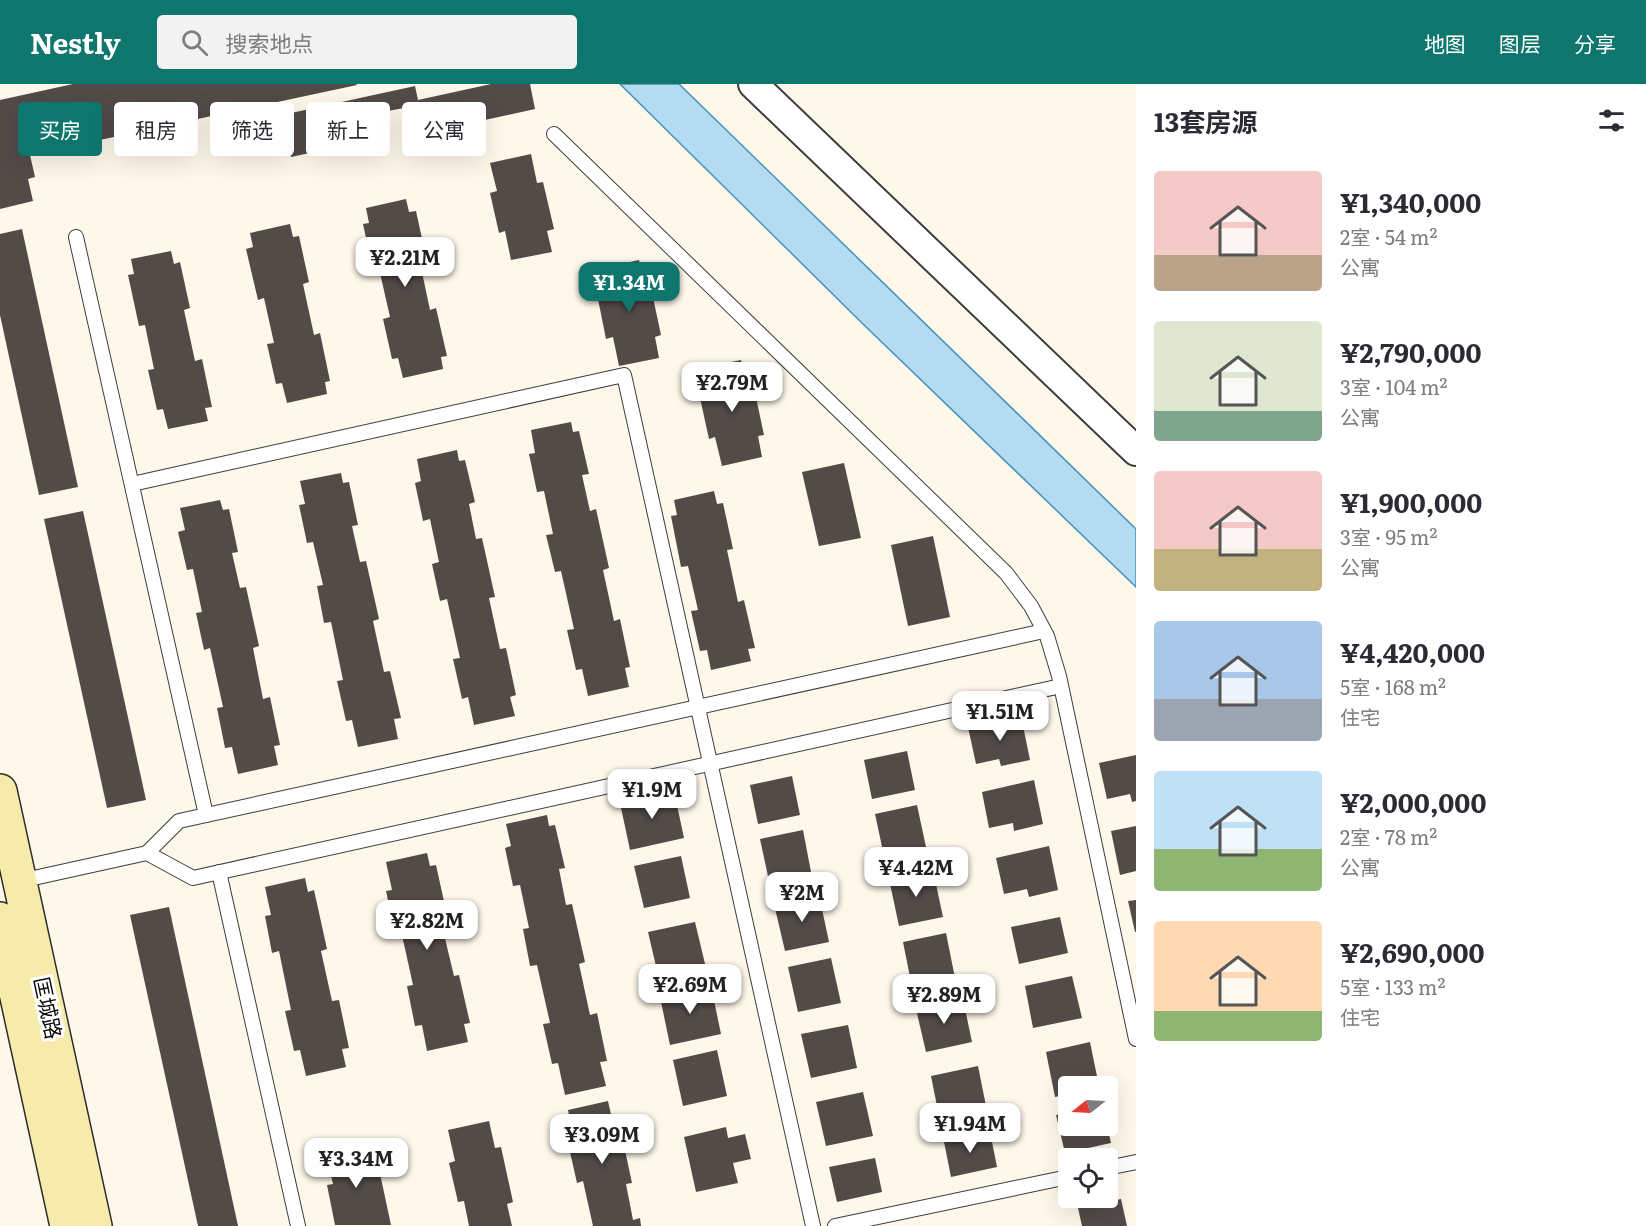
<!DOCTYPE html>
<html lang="zh">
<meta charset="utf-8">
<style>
body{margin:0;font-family:Literata,"Noto Sans SC",serif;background:#f2f2f3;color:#2b2b33;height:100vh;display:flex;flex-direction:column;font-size:22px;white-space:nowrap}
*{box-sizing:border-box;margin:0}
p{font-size:20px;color:#7c7c81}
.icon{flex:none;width:33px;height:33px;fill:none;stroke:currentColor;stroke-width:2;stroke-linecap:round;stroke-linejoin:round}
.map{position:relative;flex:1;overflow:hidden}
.drawer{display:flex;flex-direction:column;background:#fff;width:510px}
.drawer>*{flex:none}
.hud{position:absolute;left:18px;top:18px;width:570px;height:54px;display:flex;gap:12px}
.needle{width:39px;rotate:252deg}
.controls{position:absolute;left:1058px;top:992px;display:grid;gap:12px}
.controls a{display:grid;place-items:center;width:60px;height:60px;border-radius:6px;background:#fff;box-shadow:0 6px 24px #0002;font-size:30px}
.price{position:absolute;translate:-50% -51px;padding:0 14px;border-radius:12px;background:#fff;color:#222;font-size:20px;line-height:39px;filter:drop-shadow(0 2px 3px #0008)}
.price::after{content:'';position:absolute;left:50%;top:36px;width:18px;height:14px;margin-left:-9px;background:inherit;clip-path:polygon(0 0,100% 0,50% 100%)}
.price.selected{background:#0f766e;color:#fff}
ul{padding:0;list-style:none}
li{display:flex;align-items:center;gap:18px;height:150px;padding:0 18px}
li span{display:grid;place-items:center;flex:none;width:168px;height:120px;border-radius:6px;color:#555}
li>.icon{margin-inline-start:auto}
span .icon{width:72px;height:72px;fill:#fffc;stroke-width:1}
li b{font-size:26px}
h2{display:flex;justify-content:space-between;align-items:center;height:72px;padding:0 18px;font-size:26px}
.pill{padding:0 21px;border-radius:6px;background:#fff;box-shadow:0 6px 24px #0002;font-size:21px;line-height:54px}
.pill.selected{background:#0f766e;color:#fff}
header{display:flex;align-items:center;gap:36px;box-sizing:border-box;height:84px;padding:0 30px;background:#0f766e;color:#fff}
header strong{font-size:28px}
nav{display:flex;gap:33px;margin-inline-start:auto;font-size:21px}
.search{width:420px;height:54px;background:#f2f2f3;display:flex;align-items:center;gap:15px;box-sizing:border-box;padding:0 21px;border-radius:6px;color:#7c7c81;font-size:22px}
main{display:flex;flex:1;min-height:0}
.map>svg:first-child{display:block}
.water{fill:#b4dbef;stroke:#4392be;stroke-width:1.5}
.building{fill:#524b48}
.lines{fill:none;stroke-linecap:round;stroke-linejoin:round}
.lane-casing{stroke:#3d3d3d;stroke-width:16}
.street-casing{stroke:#3d3d3d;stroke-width:32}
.secondary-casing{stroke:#2c2c2c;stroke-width:36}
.lane{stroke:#fff;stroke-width:14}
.street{stroke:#fff;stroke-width:28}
.secondary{stroke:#f6ebab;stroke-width:33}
.labels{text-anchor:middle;stroke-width:6;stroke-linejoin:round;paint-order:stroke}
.street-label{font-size:21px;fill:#0a0a0a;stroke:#fff}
</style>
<header>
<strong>Nestly</strong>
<div class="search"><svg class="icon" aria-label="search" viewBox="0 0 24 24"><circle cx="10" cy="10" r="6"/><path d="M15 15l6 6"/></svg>搜索地点</div>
<nav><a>地图</a><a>图层</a><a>分享</a></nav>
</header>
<main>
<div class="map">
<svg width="1136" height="1142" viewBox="0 0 1136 1142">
<rect width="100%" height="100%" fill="#fdf8ea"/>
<path class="water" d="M620,0H679L1136,445V503L864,241Z"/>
<g class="building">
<path d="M73,0H356L357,1L30,71L35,93L28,95L33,117L0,125V16Z"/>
<path d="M491,0H530L535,25L425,49L419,21L383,28L389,52L291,73L282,31L415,2L418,16Z"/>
<path d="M531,70L537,99L543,98L554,145L547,147L552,168L511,176L505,147L499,149L490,109L497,107L490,79Z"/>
<path d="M406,115L409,128L416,127L426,173L419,174L430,226L436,224L447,272L441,273L443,285L403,294L398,274L392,275L383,235L390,233L380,189L374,191L363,140L369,139L366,124Z"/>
<path d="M290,140L293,153L299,152L309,198L303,200L314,251L320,249L330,297L325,298L327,310L287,319L282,299L276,300L267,260L274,259L264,214L258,216L246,165L253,163L250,149Z"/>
<path d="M22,145L78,403L39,411L0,231V150Z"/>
<path d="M171,167L174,180L180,178L190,224L184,226L195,277L202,275L212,323L205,324L208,337L168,345L163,325L157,326L148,286L154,285L145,241L139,242L128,191L134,190L131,175Z"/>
<path d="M639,176L645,205L651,204L661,251L655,253L659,274L619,282L613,253L606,255L598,215L605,213L598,185Z"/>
<path d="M741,276L747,305L754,304L764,351L758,352L762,373L722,382L715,353L709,355L700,314L707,313L701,284Z"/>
<path d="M571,338L573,348L579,347L589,390L582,391L590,427L596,425L609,484L603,486L614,537L620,535L630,583L625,584L629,603L588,612L582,585L576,586L567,546L574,545L561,487L555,488L546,451L553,450L544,407L537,408L529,370L535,369L531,346Z"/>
<path d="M457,366L459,377L465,376L475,418L469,420L476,455L482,454L495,513L489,514L500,565L506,564L516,611L510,613L515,632L474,641L468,613L462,615L453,575L460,574L447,515L440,517L432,480L439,478L430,435L423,437L415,399L421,397L417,375Z"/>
<path d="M844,379L861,454L819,462L802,388Z"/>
<path d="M341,389L343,399L349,398L358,441L352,442L360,478L366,477L379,535L373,537L384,588L390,587L401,634L394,635L398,655L358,663L352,636L346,637L337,597L343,596L331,538L324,539L317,502L323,501L313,458L307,459L299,421L305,420L300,397Z"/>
<path d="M714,407L717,420L723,419L733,465L727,466L738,518L744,516L755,564L748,565L751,577L711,586L707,566L700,567L691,527L698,526L688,482L681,483L671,432L677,431L674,416Z"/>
<path d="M220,416L223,426L229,425L238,468L232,469L240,504L246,503L259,562L253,564L263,615L270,613L280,661L274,662L278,681L238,690L232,663L225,664L217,624L223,623L210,564L204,566L196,529L202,528L193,485L187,486L178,448L185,446L180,424Z"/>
<path d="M83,427L146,716L107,724L44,435Z"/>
<path d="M933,452L950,533L908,542L891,461Z"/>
<path d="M1021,632L1030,676L1001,682L999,675L976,680L968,643Z"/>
<path d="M907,667L915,706L872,715L864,676Z"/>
<path d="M1136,671V717L1132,718L1130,710L1107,715L1099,679Z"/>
<path d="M792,692L800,731L758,740L750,701Z"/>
<path d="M1034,696L1043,740L1014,747L1013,739L989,744L982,708Z"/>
<path d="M674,707L684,754L630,766L620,719Z"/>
<path d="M917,721L926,763L884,772L875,730Z"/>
<path d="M547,731L549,742L555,741L565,784L559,785L566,821L572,820L585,878L579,880L590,931L597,929L607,977L600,978L606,1002L565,1011L558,979L552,980L543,940L550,939L537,881L530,882L523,845L529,844L520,801L513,802L505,764L511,762L506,740Z"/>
<path d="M1136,742V787L1120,791L1111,747Z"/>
<path d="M803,746L811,788L769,797L760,755Z"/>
<path d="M1049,762L1058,806L1029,813L1027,805L1004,810L996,774Z"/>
<path d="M427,769L430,782L436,781L449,840L442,842L454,892L459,891L470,939L464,940L468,958L427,967L422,941L415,942L407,902L413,901L400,842L394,844L386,807L392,806L386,778Z"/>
<path d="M681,772L690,814L644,824L634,782Z"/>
<path d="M933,786L943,833L899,842L889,795Z"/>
<path d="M305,794L308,808L314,806L327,865L321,867L332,917L339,916L349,964L342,965L346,983L306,992L300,966L294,967L285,927L291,926L279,867L272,869L265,832L271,831L265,803Z"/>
<path d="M819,811L829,858L785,867L774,820Z"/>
<path d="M1136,816V848H1135L1128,817Z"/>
<path d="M169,823L238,1142H198L130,831Z"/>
<path d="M1060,833L1068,869L1019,880L1011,843Z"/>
<path d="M695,838L706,884L659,895L648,848Z"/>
<path d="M946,849L955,894L912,903L903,858Z"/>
<path d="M831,874L841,919L798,928L788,883Z"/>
<path d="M1072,892L1082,934L1033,944L1025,902Z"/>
<path d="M711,902L721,950L670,961L660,913Z"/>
<path d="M963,915L972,958L926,968L916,925Z"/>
<path d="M848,941L857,984L811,994L801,950Z"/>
<path d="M1090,958L1099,1002H1068V1010L1055,1013L1046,968Z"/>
<path d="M717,966L727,1012L683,1022L673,976Z"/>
<path d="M978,982L987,1027L940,1037L931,992Z"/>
<path d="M863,1008L873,1052L826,1062L816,1018Z"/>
<path d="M608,1017L614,1044L620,1043L632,1099L626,1100L633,1136L640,1134L641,1142H593L583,1097L577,1099L568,1059L574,1057L568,1026Z"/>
<path d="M1068,1029V1041H1107L1111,1059L1065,1069L1056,1031Z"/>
<path d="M489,1037L495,1064L501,1063L513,1118L507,1120L512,1142H469L464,1117L458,1118L449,1079L455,1077L448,1046Z"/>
<path d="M726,1043L728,1054L745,1050L751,1075L733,1079L738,1099L696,1108L684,1053Z"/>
<path d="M990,1048L997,1083L951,1093L944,1058Z"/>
<path d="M367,1060L372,1087L379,1085L391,1141H335L327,1101L333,1100L326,1069Z"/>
<path d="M875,1074L882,1108L837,1118L829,1083Z"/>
<path d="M1121,1115L1127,1142H1082L1078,1124Z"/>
</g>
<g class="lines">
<defs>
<g id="lane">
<path d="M554,50L1006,489L1031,522L1047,552L1059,592L1136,955"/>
<path d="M76,153L206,731"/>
<path d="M132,400L624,291L813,1142"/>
<path d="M147,769L179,737L1044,547"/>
<path d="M219,788L298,1142"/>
<path d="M20,797L147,769L193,794L1061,602"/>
<path d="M1107,1084L1136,1078"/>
<path d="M835,1142L1068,1093"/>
</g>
<path id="street" d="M753,0L1136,367"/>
<g id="secondary">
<path d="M0,707L95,1142"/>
<path d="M0,835L67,1142"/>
</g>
</defs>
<use href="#lane" class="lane-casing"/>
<use href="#street" class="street-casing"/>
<use href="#secondary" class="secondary-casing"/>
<use href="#lane" class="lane"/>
<use href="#street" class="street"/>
<use href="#secondary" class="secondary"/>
</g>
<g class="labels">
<g class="street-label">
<text transform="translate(47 924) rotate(78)" y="7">匡城路</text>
</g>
</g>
</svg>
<div class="controls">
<a><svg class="needle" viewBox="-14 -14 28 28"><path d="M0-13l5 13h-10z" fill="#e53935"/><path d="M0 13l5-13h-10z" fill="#7c7c81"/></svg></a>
<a><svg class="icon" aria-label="locate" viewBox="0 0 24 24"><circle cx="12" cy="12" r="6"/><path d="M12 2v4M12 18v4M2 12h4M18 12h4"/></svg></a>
</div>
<b class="price" style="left:405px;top:204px">¥2.21M</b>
<b class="price selected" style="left:629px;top:229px">¥1.34M</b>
<b class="price" style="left:732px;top:329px">¥2.79M</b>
<b class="price" style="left:1000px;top:658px">¥1.51M</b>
<b class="price" style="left:652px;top:736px">¥1.9M</b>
<b class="price" style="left:916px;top:814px">¥4.42M</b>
<b class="price" style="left:802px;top:839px">¥2M</b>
<b class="price" style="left:427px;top:867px">¥2.82M</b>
<b class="price" style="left:690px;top:931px">¥2.69M</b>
<b class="price" style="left:944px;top:941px">¥2.89M</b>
<b class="price" style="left:970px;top:1070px">¥1.94M</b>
<b class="price" style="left:602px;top:1081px">¥3.09M</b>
<b class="price" style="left:356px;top:1105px">¥3.34M</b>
<div class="hud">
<a class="pill selected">买房</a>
<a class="pill">租房</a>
<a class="pill">筛选</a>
<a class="pill">新上</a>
<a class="pill">公寓</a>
</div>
</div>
<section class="drawer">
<h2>13套房源<svg class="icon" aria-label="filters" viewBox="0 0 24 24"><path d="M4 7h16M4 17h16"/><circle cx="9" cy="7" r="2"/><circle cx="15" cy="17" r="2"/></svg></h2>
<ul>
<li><span style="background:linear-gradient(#f6c9c9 70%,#b9a48a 0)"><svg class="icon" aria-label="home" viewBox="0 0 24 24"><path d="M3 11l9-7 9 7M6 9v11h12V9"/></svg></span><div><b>¥1,340,000</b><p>2室 · 54 m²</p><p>公寓</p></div></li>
<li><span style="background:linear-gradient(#dfe7d0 75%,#7fa58c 0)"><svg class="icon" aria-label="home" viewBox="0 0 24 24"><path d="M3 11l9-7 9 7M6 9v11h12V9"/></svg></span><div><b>¥2,790,000</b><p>3室 · 104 m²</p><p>公寓</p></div></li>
<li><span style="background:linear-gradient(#f6c9c9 65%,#c2b280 0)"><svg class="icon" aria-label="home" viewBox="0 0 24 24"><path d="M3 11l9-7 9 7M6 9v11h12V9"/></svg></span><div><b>¥1,900,000</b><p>3室 · 95 m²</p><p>公寓</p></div></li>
<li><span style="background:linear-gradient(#a9c7e8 65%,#9aa5b1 0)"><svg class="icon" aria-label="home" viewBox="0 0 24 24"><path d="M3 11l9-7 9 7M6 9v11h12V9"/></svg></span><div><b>¥4,420,000</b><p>5室 · 168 m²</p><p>住宅</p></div></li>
<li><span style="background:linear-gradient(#bfe0f5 65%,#8fb573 0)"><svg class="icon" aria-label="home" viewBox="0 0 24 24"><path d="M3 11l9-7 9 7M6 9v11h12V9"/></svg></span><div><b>¥2,000,000</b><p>2室 · 78 m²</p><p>公寓</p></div></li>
<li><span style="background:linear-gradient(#ffd9b3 75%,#8fb573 0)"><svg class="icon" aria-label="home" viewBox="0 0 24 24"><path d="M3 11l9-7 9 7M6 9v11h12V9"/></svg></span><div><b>¥2,690,000</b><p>5室 · 133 m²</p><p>住宅</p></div></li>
</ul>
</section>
</main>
